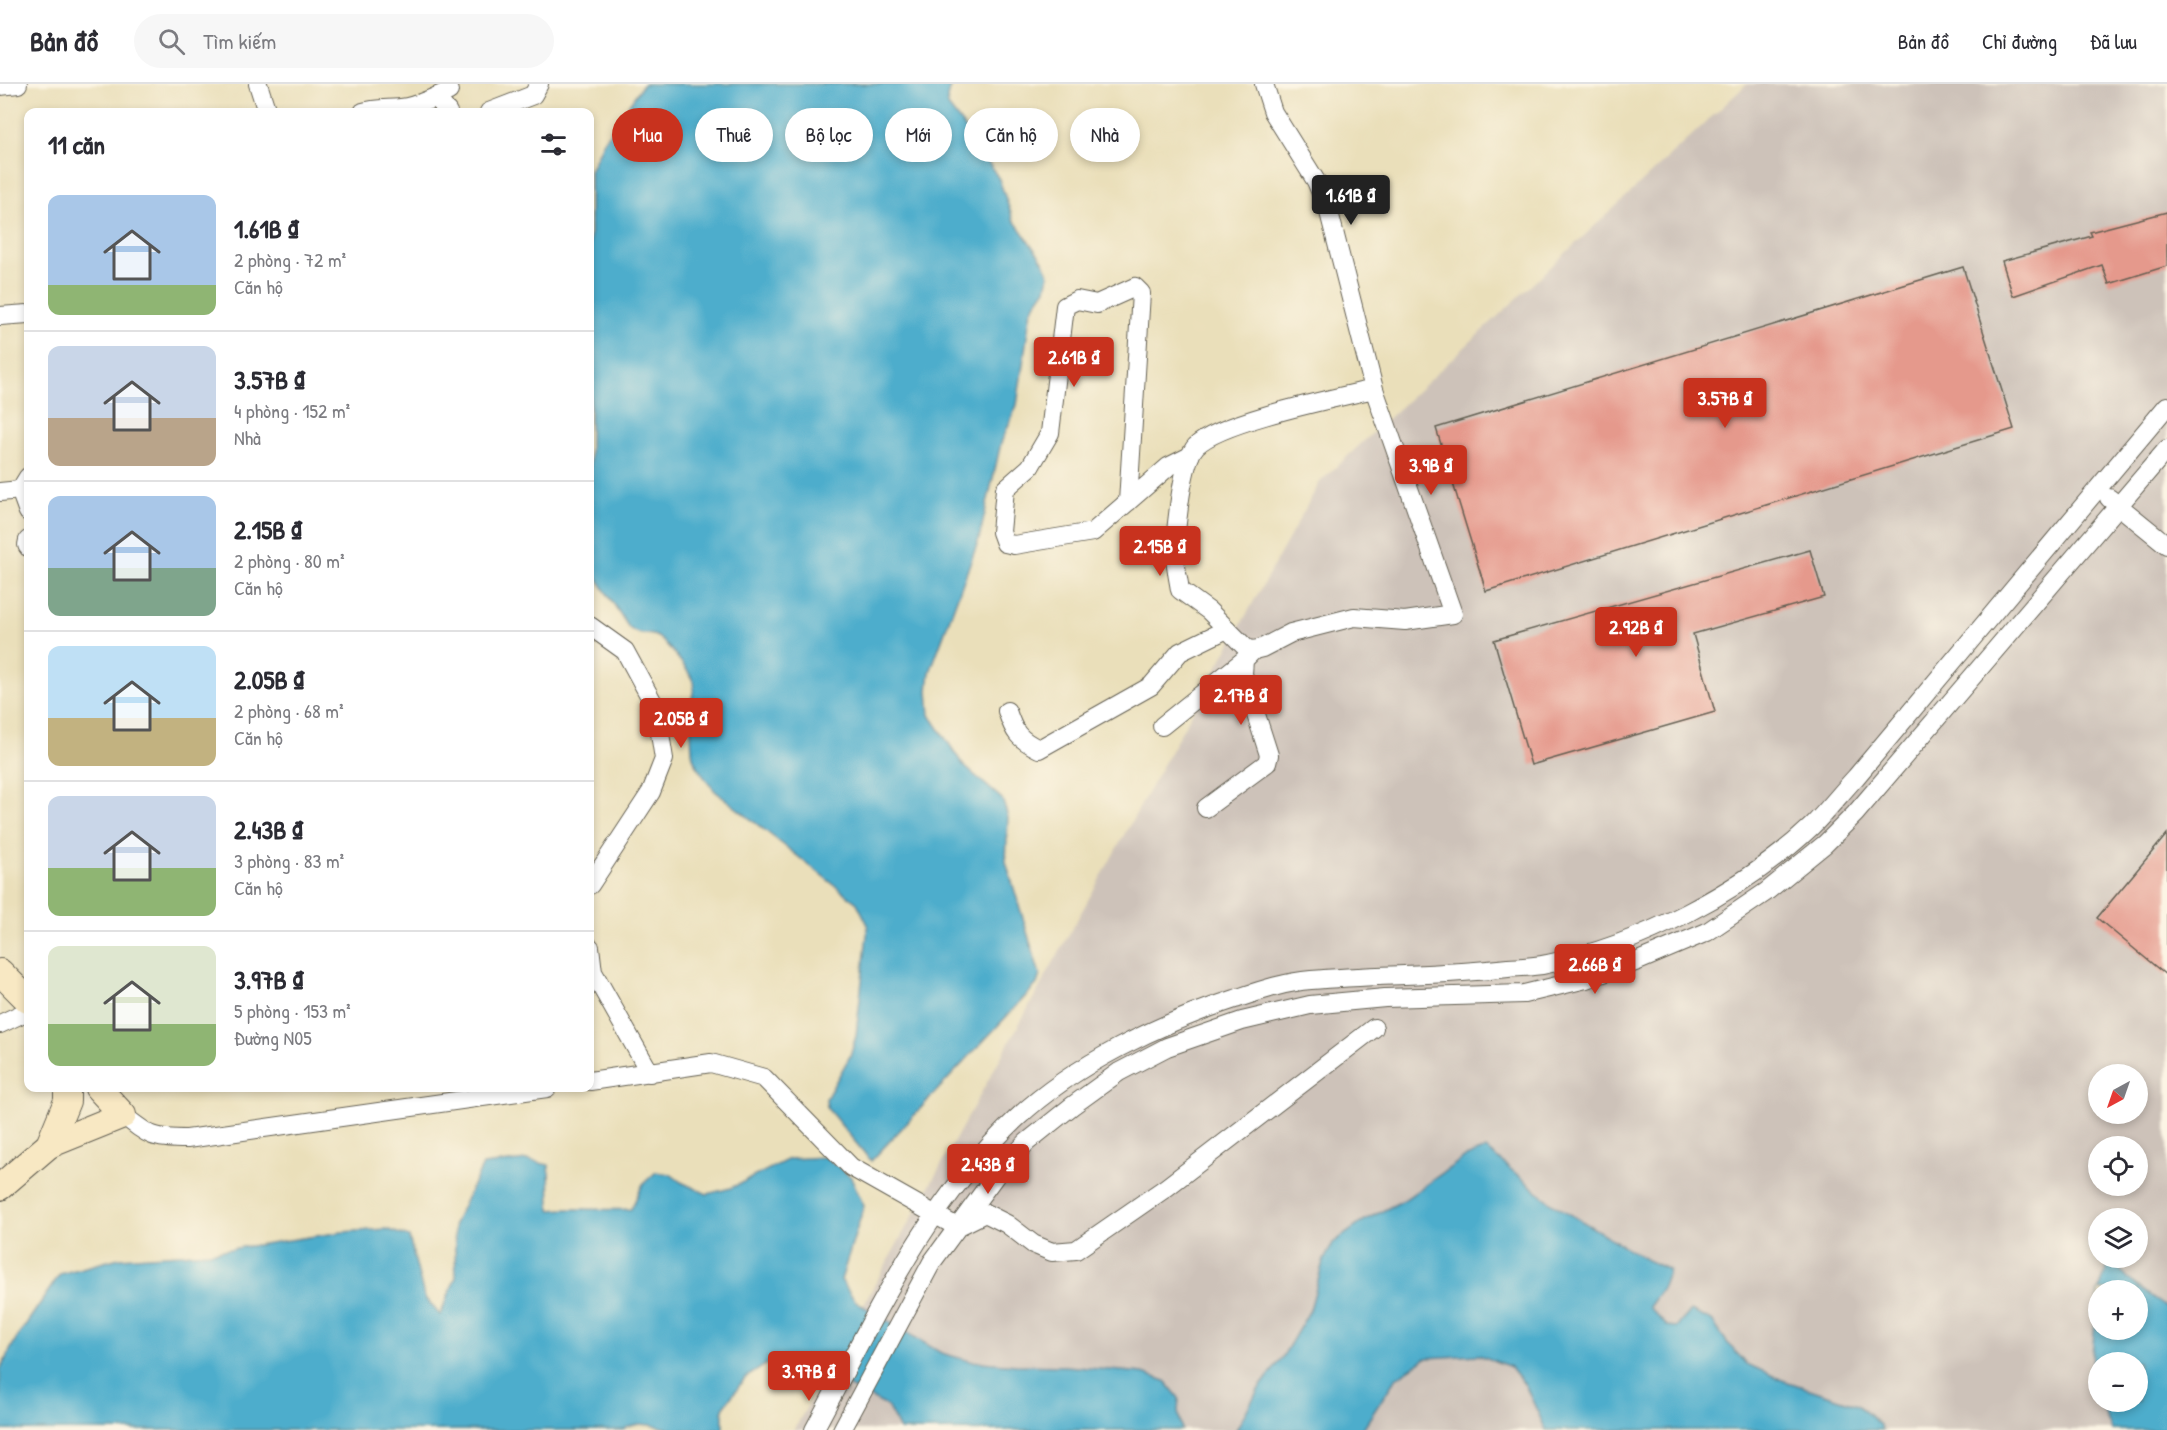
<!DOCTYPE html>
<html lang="vi">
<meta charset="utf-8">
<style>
body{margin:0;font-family:"Patrick Hand",sans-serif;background:#f7f7f7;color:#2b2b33;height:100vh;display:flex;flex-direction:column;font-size:22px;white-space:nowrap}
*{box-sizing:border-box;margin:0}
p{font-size:20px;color:#7c7c81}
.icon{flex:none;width:33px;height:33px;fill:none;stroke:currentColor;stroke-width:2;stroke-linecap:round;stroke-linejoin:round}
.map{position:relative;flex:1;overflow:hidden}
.drawer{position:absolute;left:24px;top:24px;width:570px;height:984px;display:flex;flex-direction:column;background:#fff;border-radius:12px;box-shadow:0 3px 9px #0003}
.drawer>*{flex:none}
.banner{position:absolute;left:612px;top:24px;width:570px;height:54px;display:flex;gap:12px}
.needle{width:39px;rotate:220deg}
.tools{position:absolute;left:2088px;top:980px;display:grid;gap:12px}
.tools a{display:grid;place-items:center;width:60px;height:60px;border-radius:50%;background:#fff;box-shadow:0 3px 9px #0003;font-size:30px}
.price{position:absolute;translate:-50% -51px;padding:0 14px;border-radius:6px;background:#c8321e;color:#fff;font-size:20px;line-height:39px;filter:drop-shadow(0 2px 3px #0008)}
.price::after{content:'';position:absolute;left:50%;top:36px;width:18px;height:14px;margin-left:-9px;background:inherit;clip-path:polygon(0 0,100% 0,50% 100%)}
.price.current{background:#222;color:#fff}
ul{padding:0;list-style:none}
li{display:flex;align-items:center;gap:18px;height:150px;padding:0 24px}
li+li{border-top:2px solid #e1e1e2}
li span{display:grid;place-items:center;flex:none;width:168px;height:120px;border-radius:12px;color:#555}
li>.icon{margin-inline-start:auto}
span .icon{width:72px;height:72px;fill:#fffc;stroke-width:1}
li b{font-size:26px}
h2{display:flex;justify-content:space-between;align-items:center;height:72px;padding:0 24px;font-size:26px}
.pill{padding:0 21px;border-radius:27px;background:#fff;box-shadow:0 3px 9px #0003;font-size:21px;line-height:54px}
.pill.current{background:#c8321e;color:#fff}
header{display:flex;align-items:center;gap:36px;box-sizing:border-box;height:84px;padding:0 30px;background:#fff;border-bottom:2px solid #e1e1e2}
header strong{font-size:28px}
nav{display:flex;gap:33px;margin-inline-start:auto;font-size:21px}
.search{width:420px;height:54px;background:#f7f7f7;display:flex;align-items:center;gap:15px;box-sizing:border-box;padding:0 21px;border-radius:33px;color:#7c7c81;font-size:22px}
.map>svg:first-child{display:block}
.industrial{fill:#cdc2b9;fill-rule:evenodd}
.water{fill:#4eadcc;stroke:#356474;stroke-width:1.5}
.building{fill:#e5998c}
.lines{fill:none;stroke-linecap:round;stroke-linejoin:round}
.street-casing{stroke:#646053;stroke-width:20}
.secondary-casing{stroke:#646053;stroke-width:28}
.street{stroke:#fff;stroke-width:18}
.secondary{stroke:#f8e8c3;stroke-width:26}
</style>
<header>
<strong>Bản đồ</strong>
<div class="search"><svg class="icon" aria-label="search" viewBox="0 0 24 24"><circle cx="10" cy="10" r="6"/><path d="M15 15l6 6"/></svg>Tìm kiếm</div>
<nav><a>Bản đồ</a><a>Chỉ đường</a><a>Đã lưu</a></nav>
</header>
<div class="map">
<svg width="2167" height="1346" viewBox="0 0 2167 1346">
<rect width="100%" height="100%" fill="#fcf5e5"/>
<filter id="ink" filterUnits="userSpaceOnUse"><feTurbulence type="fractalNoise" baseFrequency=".0167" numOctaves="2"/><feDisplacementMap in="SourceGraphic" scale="12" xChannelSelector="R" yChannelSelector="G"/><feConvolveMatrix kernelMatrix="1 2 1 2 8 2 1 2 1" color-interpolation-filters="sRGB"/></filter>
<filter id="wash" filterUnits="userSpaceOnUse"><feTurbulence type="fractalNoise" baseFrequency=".008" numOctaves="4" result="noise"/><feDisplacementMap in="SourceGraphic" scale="24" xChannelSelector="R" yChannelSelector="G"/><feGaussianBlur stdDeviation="1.35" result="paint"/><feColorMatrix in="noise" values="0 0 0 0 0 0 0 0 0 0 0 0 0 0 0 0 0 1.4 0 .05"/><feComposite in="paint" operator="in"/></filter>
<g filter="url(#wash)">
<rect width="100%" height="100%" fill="#eadfba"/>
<path class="industrial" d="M1747,0H2167V1346H794L1320,398ZM2098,990H2138V1029H2098ZM2098,1062H2138V1101H2098ZM2098,1134H2138V1173H2098ZM2098,1206H2138V1245H2098ZM2098,1278H2138V1317H2098Z"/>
<g class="water">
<path d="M643,0H951L947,13L948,22L974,56L999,95L1013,135L1045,180L1049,191L1046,205L1031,226L1017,321L1001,359L979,455L930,588L928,607L930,631L963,681L1002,715L1008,733L1006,778L1040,891L1037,900L871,1077L827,1024L826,1015L850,972L856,952L868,841L857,819L715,707C707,697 699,688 694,676C690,667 691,627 692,616C692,611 694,606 694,602C694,591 668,561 659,554C649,546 642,555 629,544L590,483V87L604,57Z"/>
<path d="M1486,1065L1553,1120L1647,1176L1669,1186L1662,1205L1649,1223L1667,1242L1676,1243L1691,1227L1712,1237L1729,1261L1747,1280L1782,1296L1858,1321L1881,1342L1882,1346H1546L1525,1301L1511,1283L1479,1271L1426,1274L1396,1294L1362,1346H1236L1258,1306L1282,1274L1310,1226L1323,1178L1333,1159L1365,1136L1404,1116L1464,1074Z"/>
<path d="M825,1073L851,1093L864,1122L841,1196L856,1218L941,1269L970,1277L1016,1281L1066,1282L1143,1289L1165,1297L1179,1314L1178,1328L1182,1346H900L887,1322L801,1278L773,1276L745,1294L723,1324V1346C707,1346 690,1346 674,1346C656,1343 641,1335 623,1346H0V1286L16,1255L60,1190L119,1174L210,1168L342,1148L386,1145L409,1153L424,1212L440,1231L456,1193L454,1140L483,1081L527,1076L549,1081L550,1126C577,1123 604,1127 631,1125L643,1100L656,1088L670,1090L681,1098L707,1110L731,1104L789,1075Z"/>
<path d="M2110,1175L2127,1194L2167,1224V1346H2112L2100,1317H2138V1278H2098V1313L2090,1292L2098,1207V1245H2138V1206H2099Z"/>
</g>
<g id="blocks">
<g class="building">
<path d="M2167,128V182L2109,200L2102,181L2013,212L2002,177L2092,152L2090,148Z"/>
<path d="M1963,183L2014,345L1486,507L1436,344Z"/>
<path d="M1810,466L1824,513L1693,550L1715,628L1531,681L1494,556Z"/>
<path d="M2167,750V892L2097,834Z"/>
</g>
</g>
</g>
<g filter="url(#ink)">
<use href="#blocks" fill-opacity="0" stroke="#646053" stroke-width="1.5"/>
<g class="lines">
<defs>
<g id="street">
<path d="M258,0L267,28"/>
<path d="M1264,0L1273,28L1316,97L1329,128L1374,305L1453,530L1405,537L1354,533L1291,549L1262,564L1254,566L1247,565L1209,527L1180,506C1178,492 1174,478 1175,465C1176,443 1182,377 1196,362C1221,337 1336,314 1374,305"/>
<path d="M0,2L18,0"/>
<path d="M436,13L448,28"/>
<path d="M363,28C377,23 392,26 407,23C422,20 435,13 449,7"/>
<path d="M489,28L533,11L539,0"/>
<path d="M0,232L28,230"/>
<path d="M20,406L28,428"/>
<path d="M0,408L20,406L28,393"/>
<path d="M2109,414L2167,461"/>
<path d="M1128,418L1141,209L1135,203L1097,220L1077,216L1065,222L1050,349L1030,383L1005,405L1001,448L1005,459L1014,461L1093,448L1168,383L1190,372"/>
<path d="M28,456L27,461L28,463"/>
<path d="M590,542L625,567L656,624L664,675L651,708L590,801"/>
<path d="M1007,627C1014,648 1018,655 1039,665L1151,602L1180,568L1227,545"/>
<path d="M1162,642L1244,576"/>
<path d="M1206,724L1267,679L1269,671L1243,590L1244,576L1254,566"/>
<path d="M590,863L593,888L650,989"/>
<path d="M0,940L28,927"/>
<path d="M590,997L711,979L764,994L851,1083L957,1143L985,1129L1007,1140L1033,1160L1052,1168L1076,1166L1167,1103L1374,944"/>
<path d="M123,1031C149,1052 153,1055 187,1055L547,1004"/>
<path d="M814,1346C873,1236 925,1120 1017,1034C1075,980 1160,939 1235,915C1259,907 1285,898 1311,896C1376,890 1442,892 1508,884C1521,883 1534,883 1547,880C1638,862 1745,806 1812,742C1827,727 1841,709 1856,693L2167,322"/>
<path d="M842,1346L932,1178L996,1091L1027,1058L1072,1022L1119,988L1167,963L1242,937L1310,921L1385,914L1524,910L1586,895L1638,877L1707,848L1766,808L1825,760L1855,730L2167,365"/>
</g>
<g id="secondary">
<path d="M0,888L28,916"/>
<path d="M49,1061L123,1031L98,1004"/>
<path d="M0,1103L49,1061L67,1017V1004"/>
</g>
</defs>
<use href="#street" class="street-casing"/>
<use href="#secondary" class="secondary-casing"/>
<use href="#street" class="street"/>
<use href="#secondary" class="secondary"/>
</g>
</g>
</svg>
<div class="tools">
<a><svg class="needle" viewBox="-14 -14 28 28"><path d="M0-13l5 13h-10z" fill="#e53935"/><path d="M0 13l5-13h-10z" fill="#7c7c81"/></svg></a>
<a><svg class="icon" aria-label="locate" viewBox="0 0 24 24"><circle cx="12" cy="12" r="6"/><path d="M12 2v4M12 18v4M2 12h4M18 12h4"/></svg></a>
<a><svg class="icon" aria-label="layers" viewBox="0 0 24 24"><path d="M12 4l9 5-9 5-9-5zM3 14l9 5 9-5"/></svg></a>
<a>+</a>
<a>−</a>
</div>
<b class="price current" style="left:1351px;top:142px">1.61B ₫</b>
<b class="price" style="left:1074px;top:304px">2.61B ₫</b>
<b class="price" style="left:1725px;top:345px">3.57B ₫</b>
<b class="price" style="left:1431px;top:412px">3.9B ₫</b>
<b class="price" style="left:1160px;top:493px">2.15B ₫</b>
<b class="price" style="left:1636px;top:574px">2.92B ₫</b>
<b class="price" style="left:1241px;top:642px">2.17B ₫</b>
<b class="price" style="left:681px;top:665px">2.05B ₫</b>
<b class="price" style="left:1595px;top:911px">2.66B ₫</b>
<b class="price" style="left:988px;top:1111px">2.43B ₫</b>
<b class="price" style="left:809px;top:1318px">3.97B ₫</b>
<div class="banner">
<a class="pill current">Mua</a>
<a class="pill">Thuê</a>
<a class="pill">Bộ lọc</a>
<a class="pill">Mới</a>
<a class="pill">Căn hộ</a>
<a class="pill">Nhà</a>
</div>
<section class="drawer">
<h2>11 căn<svg class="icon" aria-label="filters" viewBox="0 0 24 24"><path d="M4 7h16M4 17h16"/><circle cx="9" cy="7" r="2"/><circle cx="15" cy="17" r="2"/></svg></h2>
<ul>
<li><span style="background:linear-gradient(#a9c7e8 75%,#8fb573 0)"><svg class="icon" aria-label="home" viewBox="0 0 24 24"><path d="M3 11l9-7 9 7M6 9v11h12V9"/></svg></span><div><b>1.61B ₫</b><p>2 phòng · 72 m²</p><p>Căn hộ</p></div></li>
<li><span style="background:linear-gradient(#c9d6e8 60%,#b9a48a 0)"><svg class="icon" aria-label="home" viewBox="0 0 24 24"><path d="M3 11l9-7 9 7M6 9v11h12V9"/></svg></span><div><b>3.57B ₫</b><p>4 phòng · 152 m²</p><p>Nhà</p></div></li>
<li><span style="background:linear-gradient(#a9c7e8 60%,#7fa58c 0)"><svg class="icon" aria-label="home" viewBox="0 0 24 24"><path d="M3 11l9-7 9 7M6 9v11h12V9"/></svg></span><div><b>2.15B ₫</b><p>2 phòng · 80 m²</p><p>Căn hộ</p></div></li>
<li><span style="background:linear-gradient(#bfe0f5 60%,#c2b280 0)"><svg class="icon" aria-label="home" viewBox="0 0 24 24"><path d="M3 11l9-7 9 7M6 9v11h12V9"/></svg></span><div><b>2.05B ₫</b><p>2 phòng · 68 m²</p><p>Căn hộ</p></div></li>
<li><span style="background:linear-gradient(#c9d6e8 60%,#8fb573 0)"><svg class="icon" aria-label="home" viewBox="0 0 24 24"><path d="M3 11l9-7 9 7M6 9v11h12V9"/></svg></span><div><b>2.43B ₫</b><p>3 phòng · 83 m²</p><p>Căn hộ</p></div></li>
<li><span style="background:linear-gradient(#dfe7d0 65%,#8fb573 0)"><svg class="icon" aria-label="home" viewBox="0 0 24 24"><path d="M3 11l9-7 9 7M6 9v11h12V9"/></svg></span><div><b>3.97B ₫</b><p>5 phòng · 153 m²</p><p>Đường N05</p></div></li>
</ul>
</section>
</div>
